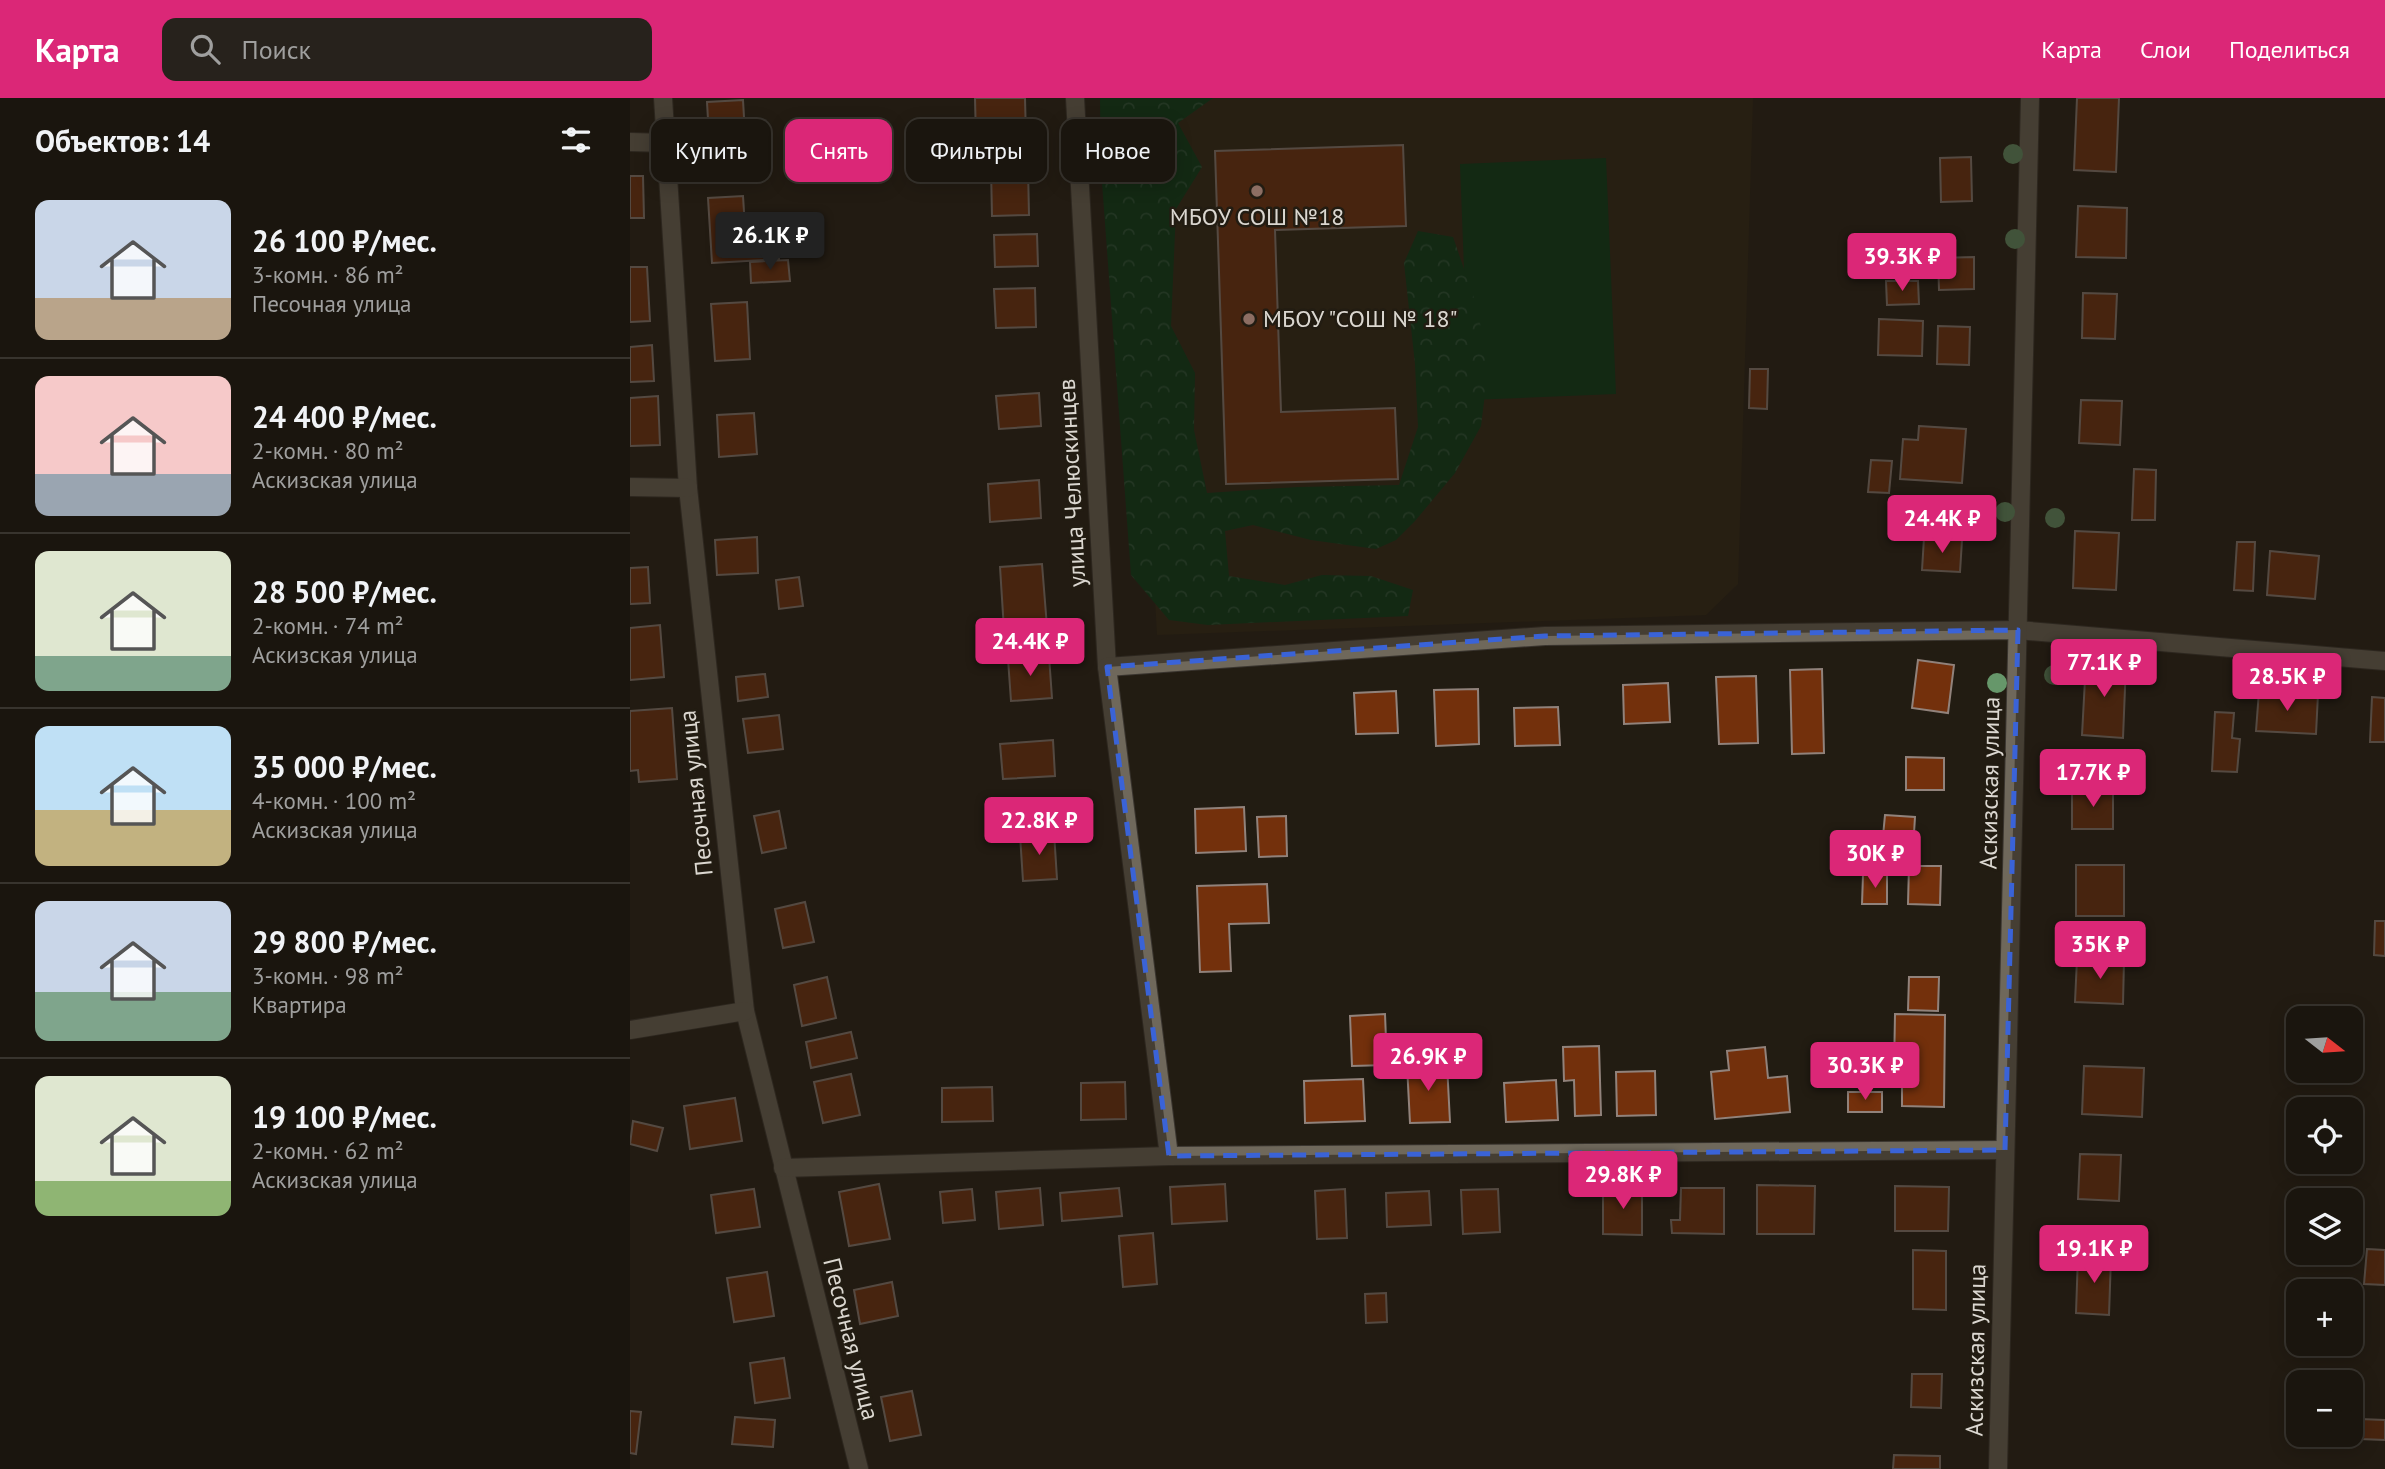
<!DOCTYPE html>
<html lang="ru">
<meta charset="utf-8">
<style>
body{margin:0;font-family:"PT Sans",sans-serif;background:#27221c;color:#f1f3f6;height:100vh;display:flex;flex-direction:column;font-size:26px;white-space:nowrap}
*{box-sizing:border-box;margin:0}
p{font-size:23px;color:#9f9f9e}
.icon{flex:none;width:38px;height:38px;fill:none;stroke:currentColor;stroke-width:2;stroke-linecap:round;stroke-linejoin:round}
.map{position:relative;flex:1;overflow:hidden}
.drawer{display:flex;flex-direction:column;background:#1a150e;width:630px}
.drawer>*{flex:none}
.banner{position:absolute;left:21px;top:21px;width:665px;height:63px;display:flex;gap:14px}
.needle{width:46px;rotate:107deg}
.buttons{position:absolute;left:1656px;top:908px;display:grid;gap:14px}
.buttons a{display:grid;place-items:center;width:77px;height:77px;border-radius:14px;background:#1a150e;box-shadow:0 4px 18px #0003,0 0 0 2px #38342e;font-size:35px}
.price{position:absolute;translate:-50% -60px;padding:0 16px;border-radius:7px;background:#db2777;color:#fff;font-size:23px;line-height:46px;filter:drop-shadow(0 2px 4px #0008)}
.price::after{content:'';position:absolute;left:50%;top:42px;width:21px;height:16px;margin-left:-10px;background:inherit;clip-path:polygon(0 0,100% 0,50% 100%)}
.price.on{background:#222;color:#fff}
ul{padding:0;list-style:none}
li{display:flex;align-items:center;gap:21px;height:175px;padding:0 35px}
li+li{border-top:2px solid #38342e}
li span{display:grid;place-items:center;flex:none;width:196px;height:140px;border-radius:14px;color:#555}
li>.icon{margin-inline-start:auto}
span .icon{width:84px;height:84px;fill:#fffc;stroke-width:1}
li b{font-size:30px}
h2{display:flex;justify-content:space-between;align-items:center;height:84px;padding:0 35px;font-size:30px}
.pill{padding:0 24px;border-radius:14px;background:#1a150e;box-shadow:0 4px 18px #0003,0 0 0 2px #38342e;font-size:24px;line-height:63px}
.pill.on{background:#db2777;color:#fff}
header{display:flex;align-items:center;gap:42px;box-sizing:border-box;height:98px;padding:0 35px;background:#db2777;color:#fff}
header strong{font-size:33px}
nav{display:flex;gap:38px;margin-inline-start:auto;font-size:24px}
.search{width:490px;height:63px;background:#27221c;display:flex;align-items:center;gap:18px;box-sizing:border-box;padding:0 24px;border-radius:14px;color:#9f9f9e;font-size:26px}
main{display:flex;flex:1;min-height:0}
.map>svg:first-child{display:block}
.built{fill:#2d2413}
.grass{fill:#003a16}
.forest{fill:url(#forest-crowns)}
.building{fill:#73300c;stroke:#91827b;stroke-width:2}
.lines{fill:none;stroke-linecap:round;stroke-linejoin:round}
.minor-casing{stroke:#3a352f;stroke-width:20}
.minor{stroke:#6f685b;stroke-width:18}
.tree{fill:#66976a}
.marked{fill:none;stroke:#3a63d7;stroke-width:5;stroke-dasharray:14 9;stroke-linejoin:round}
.education-dot{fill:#8d6e63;stroke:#221c12;stroke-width:2.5}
.labels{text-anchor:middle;stroke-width:5;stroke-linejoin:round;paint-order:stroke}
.poi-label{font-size:24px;fill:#dbd7d0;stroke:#221c12}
.street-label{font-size:24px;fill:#dbd7d0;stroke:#221c12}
</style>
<header>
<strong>Карта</strong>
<div class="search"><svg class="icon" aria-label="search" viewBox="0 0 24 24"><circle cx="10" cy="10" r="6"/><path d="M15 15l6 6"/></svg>Поиск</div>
<nav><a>Карта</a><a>Слои</a><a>Поделиться</a></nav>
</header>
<main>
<section class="drawer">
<h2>Объектов: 14<svg class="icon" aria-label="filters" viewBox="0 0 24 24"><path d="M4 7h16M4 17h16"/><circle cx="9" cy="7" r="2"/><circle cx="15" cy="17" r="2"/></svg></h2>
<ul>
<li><span style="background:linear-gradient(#c9d6e8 70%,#b9a48a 0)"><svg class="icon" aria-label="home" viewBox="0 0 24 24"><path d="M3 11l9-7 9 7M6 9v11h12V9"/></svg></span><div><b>26 100 ₽/мес.</b><p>3-комн. · 86 m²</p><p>Песочная улица</p></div></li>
<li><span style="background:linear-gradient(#f6c9c9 70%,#9aa5b1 0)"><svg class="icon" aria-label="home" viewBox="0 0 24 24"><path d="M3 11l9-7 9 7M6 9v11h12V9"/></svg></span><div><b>24 400 ₽/мес.</b><p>2-комн. · 80 m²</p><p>Аскизская улица</p></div></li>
<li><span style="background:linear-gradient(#dfe7d0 75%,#7fa58c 0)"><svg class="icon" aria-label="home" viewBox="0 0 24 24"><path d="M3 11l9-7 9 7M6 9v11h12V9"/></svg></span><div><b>28 500 ₽/мес.</b><p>2-комн. · 74 m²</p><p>Аскизская улица</p></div></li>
<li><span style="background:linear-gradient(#bfe0f5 60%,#c2b280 0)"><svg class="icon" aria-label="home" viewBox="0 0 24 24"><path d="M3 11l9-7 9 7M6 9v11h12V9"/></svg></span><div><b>35 000 ₽/мес.</b><p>4-комн. · 100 m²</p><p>Аскизская улица</p></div></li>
<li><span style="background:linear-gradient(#c9d6e8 65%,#7fa58c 0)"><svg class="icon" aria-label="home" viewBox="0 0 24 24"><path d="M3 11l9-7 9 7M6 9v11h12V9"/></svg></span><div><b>29 800 ₽/мес.</b><p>3-комн. · 98 m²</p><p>Квартира</p></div></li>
<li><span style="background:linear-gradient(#dfe7d0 75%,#8fb573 0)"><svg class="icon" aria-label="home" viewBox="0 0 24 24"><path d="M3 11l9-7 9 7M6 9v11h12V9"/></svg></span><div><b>19 100 ₽/мес.</b><p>2-комн. · 62 m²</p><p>Аскизская улица</p></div></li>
</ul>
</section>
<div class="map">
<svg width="1755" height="1371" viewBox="0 0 1755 1371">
<defs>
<pattern id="forest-crowns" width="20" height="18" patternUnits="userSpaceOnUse" patternTransform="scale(1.75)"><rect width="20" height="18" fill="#003a16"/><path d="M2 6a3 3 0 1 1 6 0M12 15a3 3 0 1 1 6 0" fill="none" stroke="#255637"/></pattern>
</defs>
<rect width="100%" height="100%" fill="#221c12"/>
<path class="built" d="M498,0H1123L1108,486L1076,517L527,537Z"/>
<path class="grass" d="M976,60L986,296L839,302L830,66Z"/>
<path class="forest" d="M470,0H583L548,25L572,69L546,111L541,228L565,275L564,332L577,395L668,389L769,387L788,329L785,266L774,165L788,133L823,139L845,203L859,264L851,328L825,375L785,423L766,442L746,451L681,442L623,427L595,433L599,478L655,487L692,477L741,478L783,492L778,518L578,527L539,522L501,477L471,71Z"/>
<g class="building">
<path d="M345,0H395L396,40L346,42Z"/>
<path d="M1447,0H1489L1486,74L1444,72Z"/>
<path d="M113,2L116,54L80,56L77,4Z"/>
<path d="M773,47L776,128L645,132L651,314L765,310L768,381L596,386L585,53Z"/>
<path d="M1341,59L1342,103L1311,104L1310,60Z"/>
<path d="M398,70L399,117L362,118L361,71Z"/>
<path d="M0,78H13L14,120H0Z"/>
<path d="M113,98L116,145L148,144L149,161L82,165L78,100Z"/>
<path d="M1448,108L1497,110L1496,160L1446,159Z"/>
<path d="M407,136L408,168L365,169L364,137Z"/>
<path d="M1344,159V191L1309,192L1308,160Z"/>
<path d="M158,162L160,183L121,185L120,164Z"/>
<path d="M0,169H17L20,223L0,224Z"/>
<path d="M1256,183H1288L1289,206L1257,207Z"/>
<path d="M405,190L406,229L366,230L364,191Z"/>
<path d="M1453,195L1487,196L1485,241L1452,240Z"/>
<path d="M117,204L120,261L85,263L81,206Z"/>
<path d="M1249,221L1293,223L1292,258L1248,257Z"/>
<path d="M1308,228L1340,229L1339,267L1307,266Z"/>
<path d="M22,247L24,283L0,284V249Z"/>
<path d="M1120,271H1138L1137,311L1119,310Z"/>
<path d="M409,295L411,328L369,331L366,298Z"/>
<path d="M28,298L30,347L0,348V300Z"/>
<path d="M1451,302L1492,303L1490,347L1449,345Z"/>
<path d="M124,315L127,356L89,359L87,317Z"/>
<path d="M1289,328L1336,331L1332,385L1270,381L1273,341L1288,342Z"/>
<path d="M1241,362L1262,363L1259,395L1238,394Z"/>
<path d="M1504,371L1526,372L1525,422H1502Z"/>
<path d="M409,382L411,420L360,424L358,386Z"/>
<path d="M1445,433L1489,435L1486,492L1443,490Z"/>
<path d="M127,439L128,475L87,477L85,442Z"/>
<path d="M1294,440L1332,442L1330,474L1292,472Z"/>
<path d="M1607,444H1625L1623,493L1604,492Z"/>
<path d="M1640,453L1689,458L1685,501L1637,497Z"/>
<path d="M412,466L417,529L374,532L370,469Z"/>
<path d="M18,469L20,505L0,506V470Z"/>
<path d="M169,479L173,508L149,511L146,482Z"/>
<path d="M30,527L34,579L0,582V530Z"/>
<path d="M419,558L422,600L381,603L378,561Z"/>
<path d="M1288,562L1324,567L1318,615L1282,610Z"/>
<path d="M1456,563L1496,565L1493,640L1452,637Z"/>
<path d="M1192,571L1194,655L1162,656L1160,572Z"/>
<path d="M135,576L138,599L108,603L106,579Z"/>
<path d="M1126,578L1128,645L1089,646L1086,579Z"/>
<path d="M1038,585L1040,624L994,626L993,587Z"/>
<path d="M848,591L849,646L806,648L804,592Z"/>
<path d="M766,593L768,635L726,636L724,595Z"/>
<path d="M1629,593L1688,596L1686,636L1626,633Z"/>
<path d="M1742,599L1755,600V644H1740Z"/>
<path d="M928,609L930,647L885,648L884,610Z"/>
<path d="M42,610L47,681L9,684L8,672L0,673V613Z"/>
<path d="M1585,614L1604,615L1602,640L1610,641L1607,674L1582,673Z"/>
<path d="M149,617L153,651L118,655L113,621Z"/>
<path d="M423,642L425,678L373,681L370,646Z"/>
<path d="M1276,659L1314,660V692H1276Z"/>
<path d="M1483,691V731H1442V692Z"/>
<path d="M614,709L616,753L566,755L565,711Z"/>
<path d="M149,713L156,750L132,755L124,718Z"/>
<path d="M1255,717L1285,719L1283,751L1252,749Z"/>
<path d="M656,718L657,758L629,759L627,719Z"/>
<path d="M424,734L427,781L393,783L390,737Z"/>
<rect x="1446" y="767" width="48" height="51"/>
<path d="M1279,768H1311L1310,807L1278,806Z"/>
<path d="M1233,777H1257V806H1232Z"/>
<path d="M637,786L639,825L599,826L601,873L570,874L567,788Z"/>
<path d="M175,804L184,844L153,850L145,811Z"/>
<path d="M1745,823H1755V858L1744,857Z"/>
<path d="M1447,861L1494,862L1493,906L1445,904Z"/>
<path d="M197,879L206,920L172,928L164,887Z"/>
<path d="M1279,879H1309L1308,913L1278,912Z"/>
<path d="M755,916L757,967L722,968L720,918Z"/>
<path d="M1265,916L1315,917L1314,1009L1272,1008V972H1264Z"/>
<path d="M221,934L227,960L181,970L176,944Z"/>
<path d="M969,948L971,1017L945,1018L944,982L934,983L933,949Z"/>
<path d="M1135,949L1138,980L1157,978L1160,1014L1085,1021L1081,974L1099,972L1097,953Z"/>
<path d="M817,966L820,1024L780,1025L777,967Z"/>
<path d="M1454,968L1514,970L1512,1019L1452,1016Z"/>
<path d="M1025,973L1026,1017L987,1018L986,974Z"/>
<path d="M221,976L230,1017L193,1025L184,984Z"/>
<path d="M733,981L735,1023L675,1025L674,983Z"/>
<path d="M926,982L928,1022L876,1024L874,985Z"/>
<path d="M495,984L496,1021L451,1022V985Z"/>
<path d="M362,989L363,1023L312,1024V990Z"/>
<rect x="1218" y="994" width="34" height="20"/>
<path d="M105,1000L112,1043L60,1051L54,1008Z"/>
<path d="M3,1023L33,1030L27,1053L0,1046Z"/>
<path d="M1450,1056L1491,1057L1489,1103L1448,1101Z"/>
<path d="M249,1086L260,1141L219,1148L209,1094Z"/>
<path d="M595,1086L597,1123L542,1126L540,1089Z"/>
<path d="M1127,1087L1185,1088L1184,1136H1127Z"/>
<path d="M1265,1088L1319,1089L1318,1133H1265Z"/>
<path d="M410,1090L413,1127L369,1131L366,1094Z"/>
<path d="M489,1090L492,1118L432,1123L430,1095Z"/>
<path d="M973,1090H1012V1137L973,1136Z"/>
<path d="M1051,1090H1094V1136L1042,1135L1041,1122H1050Z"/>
<path d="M124,1091L130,1129L86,1135L81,1097Z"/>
<path d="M342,1091L345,1122L313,1125L310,1094Z"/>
<path d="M715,1091L717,1140L687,1141L685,1093Z"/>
<path d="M868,1091L870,1134L833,1136L831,1092Z"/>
<path d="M799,1093L801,1127L757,1129L756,1095Z"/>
<path d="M523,1135L527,1186L493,1189L489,1138Z"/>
<path d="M1737,1151L1755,1152V1187L1734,1186Z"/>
<path d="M1283,1152L1316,1153V1212L1283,1211Z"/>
<path d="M1448,1157L1481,1159L1479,1217L1446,1215Z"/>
<path d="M137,1174L144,1218L104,1224L97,1180Z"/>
<path d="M262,1184L268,1218L230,1226L224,1192Z"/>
<path d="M756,1195L757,1224L736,1225L735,1196Z"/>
<path d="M154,1260L160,1300L125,1305L120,1265Z"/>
<path d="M1282,1276H1312L1311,1310L1281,1309Z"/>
<path d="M282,1293L291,1337L260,1343L251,1299Z"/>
<path d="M0,1313L11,1314L6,1356L0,1355Z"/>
<path d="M105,1319L145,1322L143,1349L102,1346Z"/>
<path d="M1730,1321L1755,1322V1342L1730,1341Z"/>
<path d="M1264,1357L1310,1358V1371H1263Z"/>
</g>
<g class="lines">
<defs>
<g id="minor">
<path d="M33,0L58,390L115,913L229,1371"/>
<path d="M445,0L477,569L539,1058"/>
<path d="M0,44L36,45"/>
<path d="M0,389L58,390"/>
<path d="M477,569L915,538L1388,532L1755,563"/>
<path d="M0,932L115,913"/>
<path d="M153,1070L539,1058L1375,1052"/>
<path d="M1368,1371L1400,0"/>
</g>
</defs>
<use href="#minor" class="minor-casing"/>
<use href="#minor" class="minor"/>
</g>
<g class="tree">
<circle cx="1383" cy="56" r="10"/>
<circle cx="1385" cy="141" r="10"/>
<circle cx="1375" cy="414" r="10"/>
<circle cx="1425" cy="420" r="10"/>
<circle cx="1424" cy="577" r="10"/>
<circle cx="1367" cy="585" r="10"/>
</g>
<path d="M0 0H1755V1371H0ZM1388,532L1375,1052L539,1058L477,569L915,538Z" fill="#221c12" fill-opacity=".55" fill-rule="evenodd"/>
<path class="marked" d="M1388,532L1375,1052L539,1058L477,569L915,538Z"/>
<g class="education-dot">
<circle cx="627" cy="93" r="7"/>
<circle cx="619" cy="221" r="7"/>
</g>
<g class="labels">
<g class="poi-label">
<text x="627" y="127">МБОУ СОШ №18</text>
<text x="633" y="229" text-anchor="start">МБОУ "СОШ № 18"</text>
</g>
<g class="street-label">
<text transform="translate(442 385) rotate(-93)" y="8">улица Челюскинцев</text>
<text transform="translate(1360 685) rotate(-89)" y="8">Аскизская улица</text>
<text transform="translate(66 695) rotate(-96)" y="8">Песочная улица</text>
<text transform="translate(221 1241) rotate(76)" y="8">Песочная улица</text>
<text transform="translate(1346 1252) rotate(-89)" y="8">Аскизская улица</text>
</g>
</g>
</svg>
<div class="buttons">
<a><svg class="needle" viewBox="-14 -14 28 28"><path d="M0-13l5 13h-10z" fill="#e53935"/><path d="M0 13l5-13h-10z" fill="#9f9f9e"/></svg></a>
<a><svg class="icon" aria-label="locate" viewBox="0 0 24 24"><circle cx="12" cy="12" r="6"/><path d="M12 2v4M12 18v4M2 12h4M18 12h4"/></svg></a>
<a><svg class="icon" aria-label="layers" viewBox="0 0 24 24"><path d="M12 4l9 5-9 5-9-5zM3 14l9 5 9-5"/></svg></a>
<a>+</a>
<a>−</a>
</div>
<b class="price on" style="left:140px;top:174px">26.1K ₽</b>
<b class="price" style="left:1272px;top:195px">39.3K ₽</b>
<b class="price" style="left:1312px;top:457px">24.4K ₽</b>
<b class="price" style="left:400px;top:580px">24.4K ₽</b>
<b class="price" style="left:1474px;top:601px">77.1K ₽</b>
<b class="price" style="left:1657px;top:615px">28.5K ₽</b>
<b class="price" style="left:1463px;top:711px">17.7K ₽</b>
<b class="price" style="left:409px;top:759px">22.8K ₽</b>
<b class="price" style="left:1245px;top:792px">30K ₽</b>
<b class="price" style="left:1470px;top:883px">35K ₽</b>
<b class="price" style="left:798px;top:995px">26.9K ₽</b>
<b class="price" style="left:1235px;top:1004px">30.3K ₽</b>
<b class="price" style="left:993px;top:1113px">29.8K ₽</b>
<b class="price" style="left:1464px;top:1187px">19.1K ₽</b>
<div class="banner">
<a class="pill">Купить</a>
<a class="pill on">Снять</a>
<a class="pill">Фильтры</a>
<a class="pill">Новое</a>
</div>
</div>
</main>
